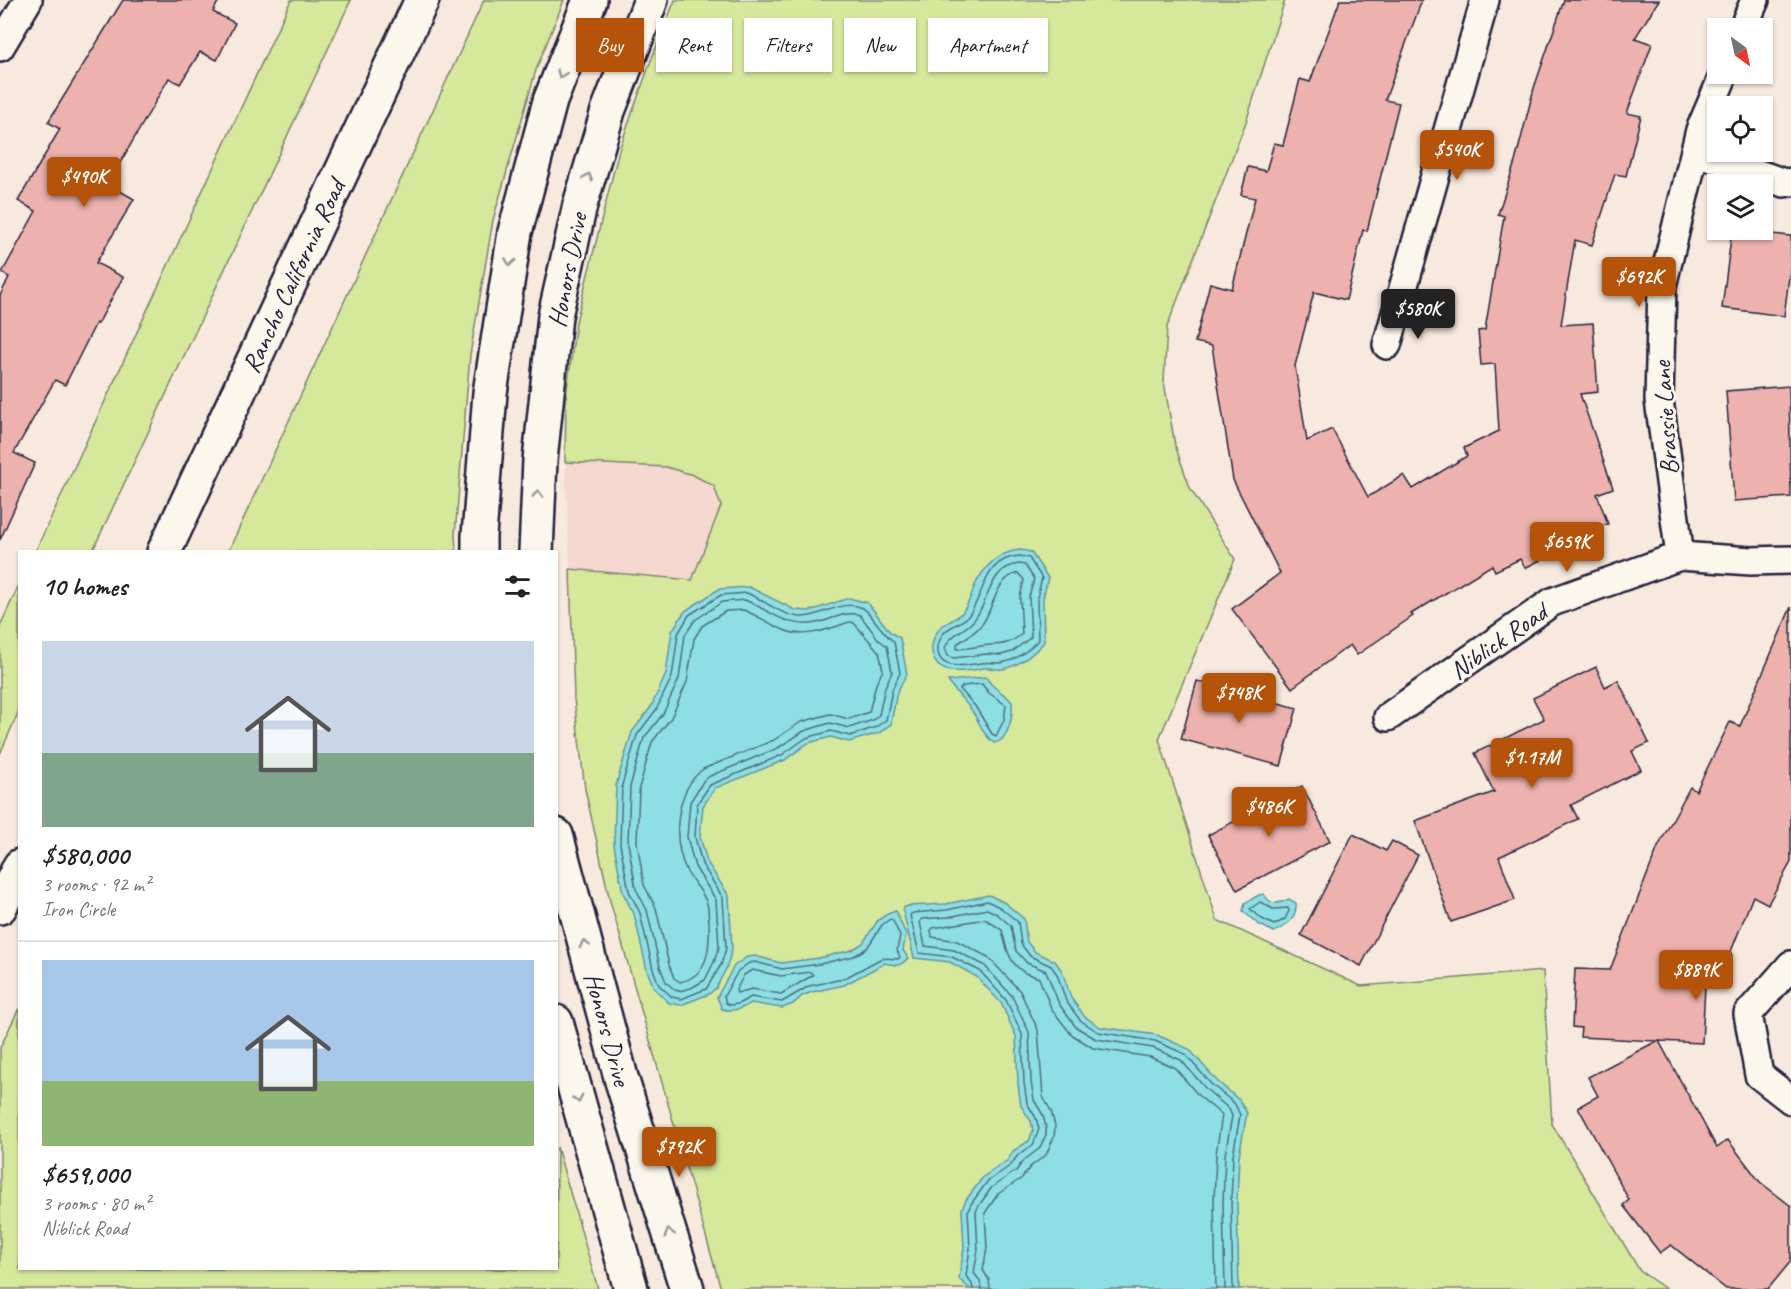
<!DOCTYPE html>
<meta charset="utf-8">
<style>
body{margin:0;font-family:Caveat,sans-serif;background:#f2f2f2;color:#202124;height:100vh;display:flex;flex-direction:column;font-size:22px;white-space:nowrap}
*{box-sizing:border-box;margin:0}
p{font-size:20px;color:#757577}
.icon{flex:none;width:33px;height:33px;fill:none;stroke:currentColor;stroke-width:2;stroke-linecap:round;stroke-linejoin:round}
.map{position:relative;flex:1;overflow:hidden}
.details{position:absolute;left:18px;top:550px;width:540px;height:720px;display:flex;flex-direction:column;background:#fff;border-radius:0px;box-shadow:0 2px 4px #0004}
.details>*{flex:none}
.banner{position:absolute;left:576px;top:18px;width:570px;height:54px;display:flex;gap:12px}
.needle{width:39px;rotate:147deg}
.controls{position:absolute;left:1707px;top:18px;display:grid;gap:12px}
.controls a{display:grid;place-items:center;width:66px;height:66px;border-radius:0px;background:#fff;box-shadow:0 2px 4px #0004;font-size:30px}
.price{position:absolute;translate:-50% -51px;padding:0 14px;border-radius:6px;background:#b45309;color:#fff;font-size:20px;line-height:39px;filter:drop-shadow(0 2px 3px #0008)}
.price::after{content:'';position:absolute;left:50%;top:36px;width:18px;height:14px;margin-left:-9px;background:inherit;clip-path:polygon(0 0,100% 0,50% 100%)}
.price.active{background:#222;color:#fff}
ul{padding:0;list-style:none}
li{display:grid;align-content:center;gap:12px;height:318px;padding:0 24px}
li+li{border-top:2px solid #e0e0e0}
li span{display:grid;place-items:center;height:186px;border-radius:0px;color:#555}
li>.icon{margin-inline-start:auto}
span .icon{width:108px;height:108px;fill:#fffc;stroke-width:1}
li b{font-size:26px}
h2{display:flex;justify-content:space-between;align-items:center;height:72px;padding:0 24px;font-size:26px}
.chip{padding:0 21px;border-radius:0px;background:#fff;box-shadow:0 2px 4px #0004;font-size:21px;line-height:54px}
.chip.active{background:#b45309;color:#fff}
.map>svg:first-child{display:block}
.built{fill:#f5d8d0}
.green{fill:#d5e89c;stroke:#7c856c;stroke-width:1.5}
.water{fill:#8edfe4;stroke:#6393a0;stroke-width:1.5}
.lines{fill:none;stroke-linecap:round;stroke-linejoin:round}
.shore{stroke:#4d6e7f;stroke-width:1.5}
.building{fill:#edb2ad;stroke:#22223b;stroke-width:1.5}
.minor-casing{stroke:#22223b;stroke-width:32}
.tertiary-casing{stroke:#22223b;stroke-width:38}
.primary-casing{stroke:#22223b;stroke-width:38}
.minor{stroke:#fbf7ec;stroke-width:27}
.tertiary{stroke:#fbf7ec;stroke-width:33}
.primary{stroke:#fbf7ec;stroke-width:33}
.oneway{stroke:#99979c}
.labels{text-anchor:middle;stroke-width:6;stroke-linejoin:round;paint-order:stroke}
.street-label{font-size:26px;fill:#22223b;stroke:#fbf7ec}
</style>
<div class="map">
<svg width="1791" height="1289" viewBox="0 0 1791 1289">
<rect width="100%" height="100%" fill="#f8e9df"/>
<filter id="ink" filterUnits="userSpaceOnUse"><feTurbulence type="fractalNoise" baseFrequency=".0167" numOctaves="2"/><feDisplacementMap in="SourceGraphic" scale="12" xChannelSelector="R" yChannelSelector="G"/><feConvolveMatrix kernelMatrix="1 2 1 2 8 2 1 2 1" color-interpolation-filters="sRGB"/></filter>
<g filter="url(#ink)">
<path class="built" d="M565,462L666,467L693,475L714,486L721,507L692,580L570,569Z"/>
<g class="green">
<path d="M291,0H351L92,552H35Z"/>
<path d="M484,0H564L536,70L493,220L470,355L455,535L456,552H228Z"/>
<path d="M675,0H1285L1246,122L1167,327L1164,382L1175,445L1190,488L1235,559L1159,739L1217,920L1361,986L1543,971L1552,1124L1640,1271L1666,1289H721L610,901L585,789L574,699L570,569L692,580L721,506L714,486L693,475L666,467L565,462L566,397L576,322L619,150L650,63Z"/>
<path d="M19,585V711L0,754V626Z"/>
<path d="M19,1008L20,1269H556L557,1147L598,1289H0V1048Z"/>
</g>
<g class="water">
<path d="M1020,550L1031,552L1048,578L1043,598L1044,642C1033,655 1019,666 1002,669C996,670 990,667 984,668C965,671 935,679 932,651C931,644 935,634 939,629C946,621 958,620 964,610C969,603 972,593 975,585C985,566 998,552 1020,550Z"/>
<path d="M749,587L795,610L810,611L849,598L868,603L890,632L900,638L907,674L897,692L891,724L879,733L849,742L831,737L808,743L785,760L715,788L703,806L700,836L707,862L729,896L732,948L727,967L716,988L709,994L681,1005L669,1003L654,988L647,970L634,914L623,893L614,845L616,785L632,732L651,707L666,674L672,631L685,611L719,589Z"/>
<path d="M986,677C993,690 1003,691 1012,702C1013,715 1009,741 994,743C983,735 980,723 972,711C965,701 955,692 948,681Z"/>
<path d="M1264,894C1270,906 1279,904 1289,899L1296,903C1297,918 1287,926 1274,932L1258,924L1243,911L1245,903L1259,895Z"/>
<path d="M989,895L1005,903L1024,919L1027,942L1035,952L1055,961L1062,971L1071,998L1084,1016L1100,1027L1157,1035L1189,1049L1216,1080L1239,1100L1247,1113L1239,1156L1237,1202L1239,1289H970L959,1279L964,1248L962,1209L966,1200L983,1177L1008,1160L1013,1151L1029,1141L1033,1130L1031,1121L1021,1106L1018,1084L1016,1036L1001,1003L977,977L950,962L914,958L903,911V908L908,906L946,904Z"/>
<path d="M896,911L906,935L903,950L908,958C899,968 896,965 885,963L844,985L812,992L802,996L793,1004L782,1008L751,1003C741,1009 734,1012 722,1009L717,997L734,966L747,957L755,956L781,963L819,958L852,950L863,943L878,920L889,913Z"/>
</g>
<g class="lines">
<g class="shore">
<path d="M1020,556L1029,558L1042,578L1037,598L1038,640C1028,651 1014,662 999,663C993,663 987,662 981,663C967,665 940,672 938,651C937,646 940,638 943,634C950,625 962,624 969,615C985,593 984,558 1020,556Z"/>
<path d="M1019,564L1025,565L1034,579L1029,597L1031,637L1012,652L1001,655L986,654L954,658L948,656L945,648C952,632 964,632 974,620C990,601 989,567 1019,564Z"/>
<path d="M1018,573L1024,580L1020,597L1022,634C1004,648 1001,643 981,646C973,647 965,649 957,649V644C966,637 976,633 983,623C994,607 996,578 1018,573Z"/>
<path d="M747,593C762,599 778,613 794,616C817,622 840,597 863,608C869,611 883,634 894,642L900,673L892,690L886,720L876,727L850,736L831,731L806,738L782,755L710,785L697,804L695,837L702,864L723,898L726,948L721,965L706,989L681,999L672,997L659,985L653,969L640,913L629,891L620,844L622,785L637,735L656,710L672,677L678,634L689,615L721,595Z"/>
<path d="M745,600C767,609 785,626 810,624C828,623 842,610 860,615L879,640L887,646L892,672L885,687L879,715L873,720L849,728L830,723L804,731L778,748L710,776L704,780L690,802L687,837L695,867L716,900L719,947L714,962L705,980L691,988L679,991L675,990L666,982L660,967L647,910L636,889L628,843L630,787L644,738L663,714L679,679L685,635L695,620L722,602Z"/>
<path d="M744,610C758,616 771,625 786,631C806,639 830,628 850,622L854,623L879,652L883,670L876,684L869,712L849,719L830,714L801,722L774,740L703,769C674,792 672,841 687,872C693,883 704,892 707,904C709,909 708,917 709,922C710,947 709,976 680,982L674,978L669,965L656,908L644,885L637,842L639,788L652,742L671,718L687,682L694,639L702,626L726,611Z"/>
<path d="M982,684L989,693L1006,705L1004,720L996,736L992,734L975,706L960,689L963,686Z"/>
<path d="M1260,902L1273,909L1288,908L1289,911L1285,919L1274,925L1262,919L1250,909Z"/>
<path d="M890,919L893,921L900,936L897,950L900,957L898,959L882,958L843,979L809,986L782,1002L751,997L738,1004L730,1005L726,1003L724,996L738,971L749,963L755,962L782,969L820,964L854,956L867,948L882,925Z"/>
<path d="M752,970L781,976L810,972L813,975L781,994L752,989L737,993L736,990L744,975Z"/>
<path d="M973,1289L972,1284L966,1276L970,1248L968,1211L971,1204L987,1182L1011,1165L1018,1155L1033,1145L1039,1129L1036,1118L1027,1103L1024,1083L1022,1034L1006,1000L980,971L952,957L919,953L910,915L913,913L947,910L987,901L1001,908L1018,922L1021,944L1030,956L1051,966L1057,974L1066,1001L1080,1020L1098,1032L1155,1041L1185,1054L1211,1084L1235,1104L1240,1115L1233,1156L1231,1202L1233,1289"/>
<path d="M981,1289L980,1281L974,1273L978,1250L976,1212L978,1207L992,1187L1016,1171L1023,1161L1039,1149L1046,1135V1128L1043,1115L1034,1100L1031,1082L1029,1032L1012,996L984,965L954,950L925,946L920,922L922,919L948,917L987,909L997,914L1011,926L1016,951L1027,963L1046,971L1059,1004L1076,1027L1096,1039L1153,1048L1181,1060L1206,1089L1229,1109L1232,1116L1225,1155L1223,1202L1225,1289"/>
<path d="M990,1289L989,1280L983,1270L987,1248L985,1213L998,1194L1022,1178L1030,1167L1046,1155L1054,1137L1055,1126L1051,1111L1043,1097L1038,1030L1020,991L988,957L957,941L932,937L931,930L933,928L985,919L1002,930C1006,947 1009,964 1025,973C1030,975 1035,976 1039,978L1051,1008L1071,1034L1093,1048L1150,1057L1175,1068L1199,1096L1222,1115L1216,1154L1214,1201L1216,1289"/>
</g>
</g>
<g class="building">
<path d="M123,0H219L213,12L235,23L217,60L200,52L180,84L169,78L108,184L134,199L96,263L123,277L98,324L96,323L65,385L55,380L14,453L35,463L0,540V296L9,277L2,273L36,211L18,201L60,129L48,122Z"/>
<path d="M1340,0H1422L1385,100L1399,103L1367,231L1363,230L1346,300L1314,292L1295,366L1307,441L1332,429L1368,497L1404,475L1413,489L1467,456L1464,448L1499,431L1495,364L1481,365L1478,331L1485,330L1504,216L1498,214L1515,162L1534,88L1564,0H1659L1635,38L1652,44L1627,113L1641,116L1626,176L1615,174L1592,245L1575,240L1561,325L1593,323L1598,392L1580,394L1613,488L1597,494L1608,524L1556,542L1560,550L1525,568L1520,559L1495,571L1492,565L1411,614L1413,616L1357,655L1350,645L1292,688L1232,609L1280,573L1233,480L1212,346L1195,342L1210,283L1232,289L1255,198L1241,195L1248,167L1266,171L1274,143L1283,145L1300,79L1310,82Z"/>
<path d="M1732,230L1791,236V262L1784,316L1722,308Z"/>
<path d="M1789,386L1791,497L1734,501L1726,391Z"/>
<path d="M1791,607V862L1768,904L1753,896L1722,974L1706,968L1702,1043L1659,1041L1717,1148L1728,1140L1760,1182L1791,1206V1261L1768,1289H1726L1671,1245L1660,1253L1623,1205L1629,1200L1578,1107L1598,1096L1588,1077L1657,1041L1580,1037L1581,1028L1572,1027L1575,969L1610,970L1658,847L1690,787L1696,791L1730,722L1740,726Z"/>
<path d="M1596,667L1605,687L1618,680L1649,743L1632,751L1641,770L1571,805L1578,819L1499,857L1515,900L1451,922L1415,821L1494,792L1475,753L1544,719L1533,698Z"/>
<path d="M1197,681L1297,708L1281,766L1181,739Z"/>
<path d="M1302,786L1330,841L1237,890L1208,835Z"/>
<path d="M1353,834L1386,851L1392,841L1418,855L1361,966L1301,935Z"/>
</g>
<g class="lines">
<defs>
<g id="minor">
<path d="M1743,28L1755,0"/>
<path d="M0,47L28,0"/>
<path d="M1695,151L1784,183L1791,182"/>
<path d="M1387,345L1485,0"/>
<path d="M1680,556L1659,400L1662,286L1700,130L1724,74"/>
<path d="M1388,717L1552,602L1680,556L1751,561L1791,560"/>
<path d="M1791,965L1748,1014L1759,1075L1791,1100"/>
</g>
<g id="tertiary">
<path d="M479,552V536L490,393L515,232L550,101L590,0"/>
<path d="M536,552L540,460L555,316L580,205L608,111L651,0"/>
<path d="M556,835L622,1081L687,1289"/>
<path d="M556,1022L631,1289"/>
</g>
<g id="primary">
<path d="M164,552L422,0"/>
<path d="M0,907L20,866"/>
</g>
</defs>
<use href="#minor" class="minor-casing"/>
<use href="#tertiary" class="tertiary-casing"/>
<use href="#primary" class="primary-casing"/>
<use href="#minor" class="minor"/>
<use href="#tertiary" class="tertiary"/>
<use href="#primary" class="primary"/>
</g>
<defs><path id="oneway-chevron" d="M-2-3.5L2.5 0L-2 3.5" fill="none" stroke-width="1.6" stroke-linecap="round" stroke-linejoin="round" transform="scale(1.5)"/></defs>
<g class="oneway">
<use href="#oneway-chevron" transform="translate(561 74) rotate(111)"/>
<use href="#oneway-chevron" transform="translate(588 177) rotate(-73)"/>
<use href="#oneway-chevron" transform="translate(510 262) rotate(99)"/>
<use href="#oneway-chevron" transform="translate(538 494) rotate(-87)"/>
<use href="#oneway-chevron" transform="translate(584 944) rotate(-105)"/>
<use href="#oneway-chevron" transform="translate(578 1099) rotate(74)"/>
<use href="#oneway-chevron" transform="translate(669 1233) rotate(-107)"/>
</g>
</g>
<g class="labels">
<g class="street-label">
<text transform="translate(567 270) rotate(-79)" y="9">Honors Drive</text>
<text transform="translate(293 276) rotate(-65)" y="9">Rancho California Road</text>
<text transform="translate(1665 418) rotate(-94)" y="9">Brassie Lane</text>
<text transform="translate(1498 641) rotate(-35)" y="9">Niblick Road</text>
<text transform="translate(608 1029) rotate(75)" y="9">Honors Drive</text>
</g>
</g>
</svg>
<div class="controls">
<a><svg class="needle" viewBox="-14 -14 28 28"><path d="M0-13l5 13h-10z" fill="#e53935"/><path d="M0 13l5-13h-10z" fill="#757577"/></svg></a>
<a><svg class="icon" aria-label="locate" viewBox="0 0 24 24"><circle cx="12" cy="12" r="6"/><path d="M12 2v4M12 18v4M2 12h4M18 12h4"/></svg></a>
<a><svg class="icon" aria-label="layers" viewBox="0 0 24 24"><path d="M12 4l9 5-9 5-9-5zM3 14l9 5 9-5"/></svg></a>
</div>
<b class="price" style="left:1457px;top:181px">$540K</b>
<b class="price" style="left:84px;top:208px">$490K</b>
<b class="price" style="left:1639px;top:308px">$692K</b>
<b class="price active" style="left:1418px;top:340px">$580K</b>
<b class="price" style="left:1567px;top:573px">$659K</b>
<b class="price" style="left:1239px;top:724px">$748K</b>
<b class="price" style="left:1532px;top:789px">$1.17M</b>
<b class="price" style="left:1269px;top:838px">$486K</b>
<b class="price" style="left:1696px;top:1001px">$889K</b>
<b class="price" style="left:679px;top:1178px">$792K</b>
<div class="banner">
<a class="chip active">Buy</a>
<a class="chip">Rent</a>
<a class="chip">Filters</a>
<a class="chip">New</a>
<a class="chip">Apartment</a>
</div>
<section class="details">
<h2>10 homes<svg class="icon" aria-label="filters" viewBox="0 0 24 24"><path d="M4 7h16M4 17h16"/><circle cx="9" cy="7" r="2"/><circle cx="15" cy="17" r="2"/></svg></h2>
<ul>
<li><span style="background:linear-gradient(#c9d6e8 60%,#7fa58c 0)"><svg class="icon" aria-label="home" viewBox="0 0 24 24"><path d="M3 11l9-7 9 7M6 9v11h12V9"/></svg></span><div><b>$580,000</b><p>3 rooms · 92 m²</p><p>Iron Circle</p></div></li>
<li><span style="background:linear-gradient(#a9c7e8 65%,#8fb573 0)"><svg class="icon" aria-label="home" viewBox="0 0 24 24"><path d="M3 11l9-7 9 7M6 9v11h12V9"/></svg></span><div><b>$659,000</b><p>3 rooms · 80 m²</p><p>Niblick Road</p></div></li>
</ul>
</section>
</div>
